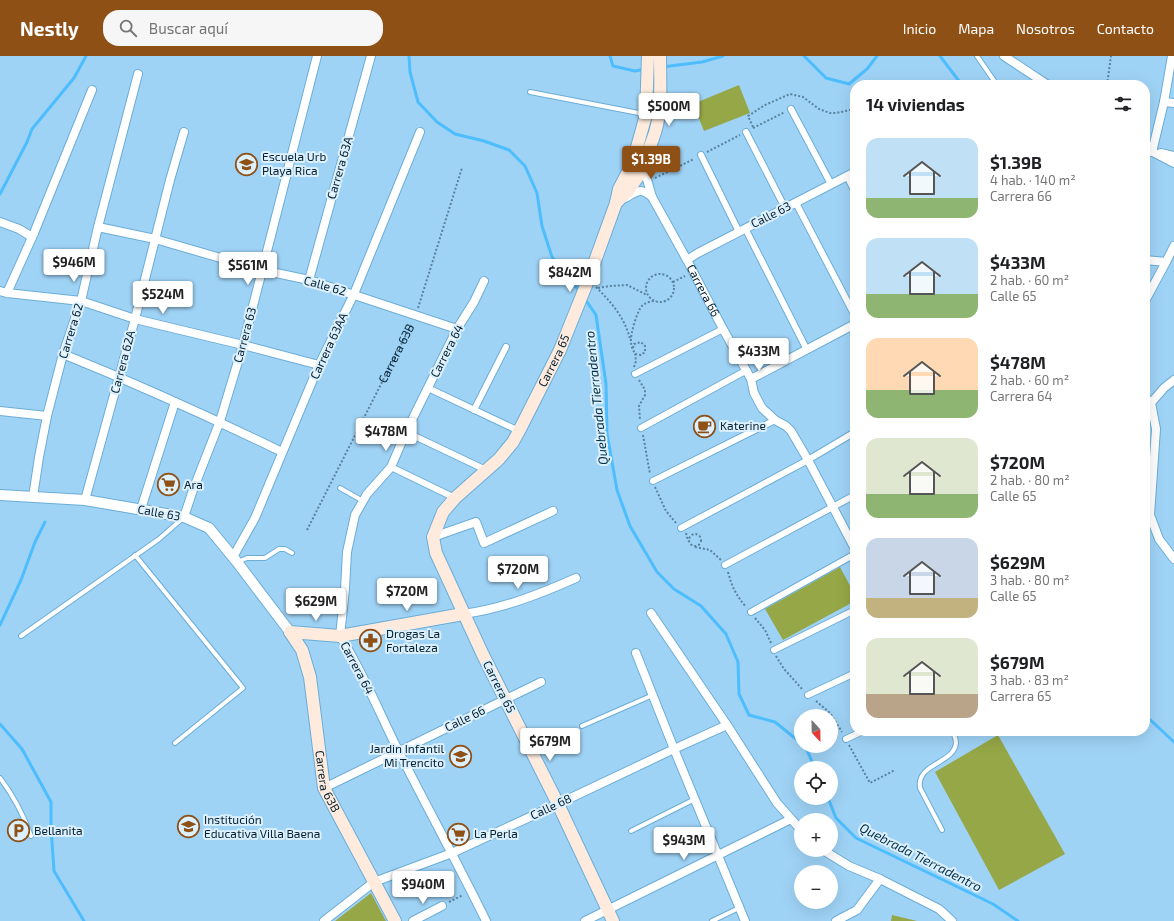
<!DOCTYPE html>
<html lang="es">
<meta charset="utf-8">
<style>
body{margin:0;font-family:"Exo 2",sans-serif;background:#f6f6f6;color:#202124;height:100vh;display:flex;flex-direction:column;font-size:15px;white-space:nowrap}
*{box-sizing:border-box;margin:0}
p{font-size:13px;color:#757577}
.icon{flex:none;width:22px;height:22px;fill:none;stroke:currentColor;stroke-width:2;stroke-linecap:round;stroke-linejoin:round}
.map{position:relative;flex:1;overflow:hidden}
.details{position:absolute;left:850px;top:24px;width:300px;height:656px;display:flex;flex-direction:column;background:#fff;border-radius:16px;box-shadow:0 4px 16px #0002}
.details>*{flex:none}
.needle{width:26px;rotate:158deg}
.fabs{position:absolute;left:794px;top:653px;display:grid;gap:8px}
.fabs a{display:grid;place-items:center;width:44px;height:44px;border-radius:50%;background:#fff;box-shadow:0 4px 16px #0002;font-size:20px}
.price{position:absolute;translate:-50% -34px;padding:0 9px;border-radius:4px;background:#fff;color:#222;font-size:13px;line-height:26px;filter:drop-shadow(0 1px 2px #0008)}
.price::after{content:'';position:absolute;left:50%;top:24px;width:12px;height:9px;margin-left:-6px;background:inherit;clip-path:polygon(0 0,100% 0,50% 100%)}
.price.current{background:#8f5016;color:#fff}
ul{padding:0;list-style:none}
li{display:flex;align-items:center;gap:12px;height:100px;padding:0 16px}
li span{display:grid;place-items:center;flex:none;width:112px;height:80px;border-radius:12px;color:#555}
li>.icon{margin-inline-start:auto}
span .icon{width:48px;height:48px;fill:#fffc;stroke-width:1}
li b{font-size:17px}
h2{display:flex;justify-content:space-between;align-items:center;height:48px;padding:0 16px;font-size:17px}
header{display:flex;align-items:center;gap:24px;box-sizing:border-box;height:56px;padding:0 20px;background:#8f5016;color:#fff}
header strong{font-size:19px}
nav{display:flex;gap:22px;margin-inline-start:auto;font-size:14px}
.search{width:280px;height:36px;background:#f6f6f6;display:flex;align-items:center;gap:10px;box-sizing:border-box;padding:0 14px;border-radius:16px;color:#757577;font-size:15px}
.map>svg:first-child{display:block}
.green{fill:#96a747}
.lines{fill:none;stroke-linecap:round;stroke-linejoin:round}
.stream{stroke:#4dbdfe;stroke-width:3}
.service-casing{stroke:#6badd7;stroke-width:6}
.pedestrian-casing{stroke:#6badd7;stroke-width:8}
.minor-casing{stroke:#6badd7;stroke-width:10}
.tertiary-casing{stroke:#6badd7;stroke-width:12}
.secondary-casing{stroke:#6badd7;stroke-width:14}
.path{stroke:#59829d;stroke-width:2;stroke-dasharray:2 2;stroke-linecap:butt}
.service{stroke:#fff;stroke-width:4}
.pedestrian{stroke:#fff;stroke-width:6}
.minor{stroke:#fff;stroke-width:8}
.tertiary{stroke:#fff;stroke-width:10}
.secondary{stroke:#feebdd;stroke-width:12}
.labels{text-anchor:middle;stroke-width:4;stroke-linejoin:round;paint-order:stroke}
.poi-label{font-size:12px;fill:#042030;stroke:#dcf0fd;text-anchor:start}
.street-label{font-size:12px;fill:#042030;stroke:#dcf0fd}
.water-label{font-size:13px;font-style:italic;fill:#003049;stroke:#dcf0fd}
</style>
<header>
<strong>Nestly</strong>
<div class="search"><svg class="icon" aria-label="search" viewBox="0 0 24 24"><circle cx="10" cy="10" r="6"/><path d="M15 15l6 6"/></svg>Buscar aquí</div>
<nav><a>Inicio</a><a>Mapa</a><a>Nosotros</a><a>Contacto</a></nav>
</header>
<div class="map">
<svg width="1174" height="865" viewBox="0 0 1174 865">
<rect width="100%" height="100%" fill="#9fd3f6"/>
<g class="green">
<path d="M739,29L750,57L704,75L693,48Z"/>
<path d="M840,511L855,539V545L783,584L765,553Z"/>
<path d="M998,679L1065,798L999,834L935,716Z"/>
<path d="M371,837L386,865H335Z"/>
<path d="M892,859L917,865H891Z"/>
</g>
<g class="lines">
<g class="stream">
<path d="M409,0L410,16L418,46L437,66L455,78L484,85L509,94L525,110L537,137L542,170L552,201L580,236"/>
<path d="M610,0L613,10L635,15L645,13"/>
<path d="M804,0L826,22L849,28L867,13L877,0"/>
<path d="M940,0L962,29"/>
<path d="M662,11L702,6L723,0"/>
<path d="M0,138L27,86L32,73L74,22L86,0"/>
<path d="M585,243L596,259L606,328L607,378L617,434L630,470L657,516L674,533L701,550L726,578L738,606L739,638L749,659L775,666L801,687"/>
<path d="M0,569L21,524L35,486L45,466"/>
<path d="M1145,659L1174,686"/>
<path d="M0,668L22,693L51,746V772L54,815L84,865"/>
<path d="M805,690L815,712"/>
<path d="M828,742L836,762L856,782L993,848L1018,865"/>
</g>
<defs>
<g id="service">
<path d="M977,0L997,29"/>
<path d="M530,36L644,58"/>
<path d="M340,432L363,445"/>
<path d="M135,499L243,632L175,687"/>
<path d="M238,506L247,502H265L279,493H285L292,497"/>
<path d="M21,580L159,483L183,462"/>
<path d="M582,670L653,639"/>
<path d="M0,722C14,740 23,758 31,780"/>
<path d="M942,774L920,732C916,707 954,708 956,687C956,683 954,679 953,675"/>
<path d="M631,775L695,743"/>
<path d="M712,865L739,852"/>
</g>
<g id="pedestrian">
<path d="M791,53L831,128"/>
<path d="M746,76L785,152"/>
<path d="M701,99L739,176"/>
<path d="M847,120L855,136"/>
<path d="M796,147L855,260"/>
<path d="M745,172L807,294"/>
<path d="M635,318L723,273"/>
<path d="M428,332L519,375"/>
<path d="M474,354L506,291"/>
<path d="M641,372L747,314"/>
<path d="M406,376L486,414"/>
<path d="M391,411L455,442"/>
<path d="M653,425L775,364"/>
<path d="M681,472L808,404L855,376"/>
<path d="M725,509L855,439"/>
<path d="M751,556L855,498"/>
<path d="M774,594L855,554"/>
<path d="M808,639L855,617"/>
<path d="M846,683L863,675"/>
</g>
<g id="minor">
<path d="M1004,0L1048,29"/>
<path d="M1164,46L1174,47"/>
<path d="M1145,92L1174,107"/>
<path d="M1152,96L1164,46L1172,0"/>
<path d="M1161,97L1174,100"/>
<path id="s2" d="M642,115L646,120L652,141L687,204L723,273L751,323L754,337L762,352L775,364L786,370L791,375L808,404L855,493"/>
<path d="M625,142C638,135 640,131 652,141"/>
<path d="M0,166L19,173L32,181"/>
<path d="M98,171L155,183L262,214L309,224L457,273"/>
<path d="M687,204L698,197L855,116"/>
<path d="M1145,204L1166,206L1174,190"/>
<path d="M309,224L371,0"/>
<path d="M484,225L474,246L457,273L406,376L391,411L367,438L355,459L347,496L345,533L340,580C363,616 379,656 398,694C427,751 458,808 486,865"/>
<path d="M0,235L7,237L81,245L135,263L243,289L319,309"/>
<path d="M7,237L34,177L92,34"/>
<path d="M1145,245L1166,206"/>
<path d="M63,298C137,328 210,361 282,396"/>
<path d="M751,323L855,268"/>
<path d="M1145,341L1151,347L1156,373L1150,459L1159,483L1174,503"/>
<path d="M1151,347L1164,332L1174,324"/>
<path d="M0,355L47,360"/>
<path d="M33,441L39,401L47,360L63,298L81,245L98,171L138,18"/>
<path d="M85,444L135,263L170,124L184,76"/>
<path d="M141,453L175,346"/>
<path d="M184,461L193,434L220,365L243,289L317,0"/>
<path d="M433,481L476,466L484,487L553,455"/>
<path d="M233,501L255,462L319,309L354,238L420,76"/>
<path d="M651,557L727,669L777,747L801,774"/>
<path d="M463,558C502,553 540,538 576,522"/>
<path d="M636,597L674,693L745,865"/>
<path d="M324,732L541,626"/>
<path d="M823,794L849,810L880,823L939,853L952,865"/>
<path d="M324,865L374,826L452,797L558,748L674,693L727,669"/>
<path d="M413,865L442,850"/>
<path d="M585,865L791,763"/>
<path d="M836,865L857,854L880,823"/>
</g>
<path id="tertiary" d="M0,439L85,444L184,461L209,472L237,506L290,576"/>
<g id="secondary">
<circle cx="636" cy="114" r="6"/>
<path d="M632,109L646,59L648,0"/>
<path d="M641,110C647,98 654,83 657,69C662,47 660,22 660,0"/>
<path d="M616,147L628,135L639,119"/>
<path id="s3" d="M290,576L302,594L310,621L324,732L395,865"/>
<path d="M290,576L340,580L463,558"/>
<path id="s4" d="M613,865L558,748L483,599L436,497L433,481L443,456L455,442L499,403L513,386L519,375L560,294L587,227L616,147L619,133L629,114"/>
</g>
</defs>
<use href="#service" class="service-casing"/>
<use href="#pedestrian" class="pedestrian-casing"/>
<use href="#minor" class="minor-casing"/>
<use href="#tertiary" class="tertiary-casing"/>
<use href="#secondary" class="secondary-casing"/>
<g class="path">
<path d="M1107,29L1111,0"/>
<path d="M753,71L748,60L765,49L790,38L803,41L819,53L830,57H836L855,53"/>
<path d="M753,72L785,56"/>
<path d="M707,96L740,79"/>
<path d="M655,122L694,103"/>
<circle cx="660" cy="232" r="14"/>
<path d="M673,226L685,220"/>
<path d="M596,231C611,246 625,262 630,283"/>
<path d="M598,232L610,230L627,229L647,239"/>
<path d="M418,252L462,112"/>
<path d="M633,292L634,288L641,286L645,290V296L641,299L635,298C633,294 631,290 631,286C630,279 637,255 642,250C646,246 651,245 656,245"/>
<path d="M634,311L636,305L635,298"/>
<path d="M639,324L645,334V339L639,350L640,364"/>
<path d="M643,379L650,418"/>
<path d="M655,431L666,455L676,467"/>
<path id="s1" d="M307,474L412,267"/>
<path d="M686,477L688,485"/>
<circle cx="695" cy="484" r="6"/>
<path d="M695,491L710,494L721,504"/>
<path d="M728,516C732,531 736,539 746,551"/>
<path d="M755,562L765,574L771,587"/>
<path d="M776,600L784,613L803,634"/>
<path d="M816,645L830,657L842,676"/>
<path d="M849,689L870,727L895,714"/>
<path d="M449,846L463,839"/>
</g>
<use href="#service" class="service"/>
<use href="#pedestrian" class="pedestrian"/>
<use href="#minor" class="minor"/>
<use href="#tertiary" class="tertiary"/>
<use href="#secondary" class="secondary"/>
</g>
<defs>
<symbol id="school-ring" viewBox="-11 -11 22 22"><circle r="9.5" fill="#dcf0fd" stroke="#8f5016" stroke-width="1.5"/><path d="M0-5L7-2L0 1L-7-2ZM-4 1L0 2.5L4 1V4Q0 6-4 4Z" fill="#8f5016"/></symbol>
<symbol id="cafe-ring" viewBox="-11 -11 22 22"><circle r="9.5" fill="#dcf0fd" stroke="#8f5016" stroke-width="1.5"/><path d="M-5.5-4.5H6V0H3Q3 3.5 0 3.5H-2.5Q-5.5 3.5-5.5 0ZM3-3.2v2h1.7v-2ZM-6 4.5H4V6H-6Z" fill="#8f5016"/></symbol>
<symbol id="supermarket-ring" viewBox="-11 -11 22 22"><circle r="9.5" fill="#dcf0fd" stroke="#8f5016" stroke-width="1.5"/><path d="M-6-5.5h2.5l.6 2H6L4.5 2H-2.5L-4.4-4H-6ZM-1.5 3.2a1.3 1.3 0 1 0 .1 0ZM3 3.2a1.3 1.3 0 1 0 .1 0Z" fill="#8f5016"/></symbol>
<symbol id="pharmacy-ring" viewBox="-11 -11 22 22"><circle r="9.5" fill="#dcf0fd" stroke="#8f5016" stroke-width="1.5"/><path d="M-2-6h4v4h4v4h-4v4h-4v-4h-4v-4h4Z" fill="#8f5016"/></symbol>
<symbol id="parking-ring" viewBox="-11 -11 22 22"><circle r="9.5" fill="#dcf0fd" stroke="#8f5016" stroke-width="1.5"/><path d="M-3.5-5.5H1a3.5 3.5 0 0 1 0 7H-1V5.5H-3.5ZM-1-3.4V-.6H.8a1.4 1.4 0 0 0 0-2.8Z" fill="#8f5016"/></symbol>
</defs>
<g fill-rule="evenodd">
<use href="#school-ring" x="234" y="96" width="25" height="25"/>
<use href="#cafe-ring" x="692" y="358" width="25" height="25"/>
<use href="#supermarket-ring" x="156" y="416" width="25" height="25"/>
<use href="#pharmacy-ring" x="358" y="572" width="25" height="25"/>
<use href="#school-ring" x="448" y="688" width="25" height="25"/>
<use href="#school-ring" x="176" y="758" width="25" height="25"/>
<use href="#parking-ring" x="6" y="762" width="25" height="25"/>
<use href="#supermarket-ring" x="446" y="766" width="25" height="25"/>
</g>
<g class="labels">
<g class="poi-label">
<text x="262" y="105">Escuela Urb<tspan x="262" dy="14">Playa Rica</tspan></text>
<text x="720" y="374">Katerine</text>
<text x="184" y="433">Ara</text>
<text x="386" y="582">Drogas La<tspan x="386" dy="14">Fortaleza</tspan></text>
<text x="444" y="697" text-anchor="end">Jardin Infantil<tspan x="444" dy="14">Mi Trencito</tspan></text>
<text x="204" y="768">Institución<tspan x="204" dy="14">Educativa Villa Baena</tspan></text>
<text x="34" y="779">Bellanita</text>
<text x="474" y="782">La Perla</text>
</g>
<g class="street-label">
<text transform="translate(340 112) rotate(-74)" y="4">Carrera 63A</text>
<text transform="translate(771 159) rotate(-27)" y="4">Calle 63</text>
<text transform="translate(325 230) rotate(16)" y="4">Calle 62</text>
<text dy="4" stroke="none"><textPath href="#s2" startOffset="135">Carrera 66</textPath></text>
<text transform="translate(71 275) rotate(-73)" y="4">Carrera 62</text>
<text transform="translate(245 279) rotate(-75)" y="4">Carrera 63</text>
<text transform="translate(329 290) rotate(-65)" y="4">Carrera 63AA</text>
<text transform="translate(447 295) rotate(-63)" y="4">Carrera 64</text>
<text dy="4" stroke="none"><textPath href="#s1" startOffset="198">Carrera 63B</textPath></text>
<text dy="4" stroke="none"><textPath href="#s4" startOffset="642">Carrera 65</textPath></text>
<text transform="translate(123 306) rotate(-75)" y="4">Carrera 62A</text>
<text transform="translate(159 457) rotate(10)" y="4">Calle 63</text>
<text transform="translate(357 612) rotate(62)" y="4">Carrera 64</text>
<text transform="translate(499 631) rotate(63)" y="4">Carrera 65</text>
<text transform="translate(465 663) rotate(-26)" y="4">Calle 66</text>
<text dy="4" stroke="none"><textPath href="#s3" startOffset="156">Carrera 63B</textPath></text>
<text transform="translate(551 751) rotate(-25)" y="4">Calle 68</text>
</g>
<g class="water-label">
<text transform="translate(596 342) rotate(-96)" y="5">Quebrada Tierradentro</text>
<text transform="translate(921 801) rotate(27)" y="5">Quebrada Tierradentro</text>
</g>
</g>
</svg>
<div class="fabs">
<a><svg class="needle" viewBox="-14 -14 28 28"><path d="M0-13l5 13h-10z" fill="#e53935"/><path d="M0 13l5-13h-10z" fill="#757577"/></svg></a>
<a><svg class="icon" aria-label="locate" viewBox="0 0 24 24"><circle cx="12" cy="12" r="6"/><path d="M12 2v4M12 18v4M2 12h4M18 12h4"/></svg></a>
<a>+</a>
<a>−</a>
</div>
<b class="price" style="left:669px;top:71px">$500M</b>
<b class="price current" style="left:651px;top:124px">$1.39B</b>
<b class="price" style="left:74px;top:227px">$946M</b>
<b class="price" style="left:248px;top:230px">$561M</b>
<b class="price" style="left:570px;top:237px">$842M</b>
<b class="price" style="left:163px;top:259px">$524M</b>
<b class="price" style="left:759px;top:316px">$433M</b>
<b class="price" style="left:386px;top:396px">$478M</b>
<b class="price" style="left:518px;top:534px">$720M</b>
<b class="price" style="left:407px;top:556px">$720M</b>
<b class="price" style="left:316px;top:566px">$629M</b>
<b class="price" style="left:550px;top:706px">$679M</b>
<b class="price" style="left:684px;top:805px">$943M</b>
<b class="price" style="left:423px;top:849px">$940M</b>
<section class="details">
<h2>14 viviendas<svg class="icon" aria-label="filters" viewBox="0 0 24 24"><path d="M4 7h16M4 17h16"/><circle cx="9" cy="7" r="2"/><circle cx="15" cy="17" r="2"/></svg></h2>
<ul>
<li><span style="background:linear-gradient(#bfe0f5 75%,#8fb573 0)"><svg class="icon" aria-label="home" viewBox="0 0 24 24"><path d="M3 11l9-7 9 7M6 9v11h12V9"/></svg></span><div><b>$1.39B</b><p>4 hab. · 140 m²</p><p>Carrera 66</p></div></li>
<li><span style="background:linear-gradient(#bfe0f5 70%,#8fb573 0)"><svg class="icon" aria-label="home" viewBox="0 0 24 24"><path d="M3 11l9-7 9 7M6 9v11h12V9"/></svg></span><div><b>$433M</b><p>2 hab. · 60 m²</p><p>Calle 65</p></div></li>
<li><span style="background:linear-gradient(#ffd9b3 65%,#8fb573 0)"><svg class="icon" aria-label="home" viewBox="0 0 24 24"><path d="M3 11l9-7 9 7M6 9v11h12V9"/></svg></span><div><b>$478M</b><p>2 hab. · 60 m²</p><p>Carrera 64</p></div></li>
<li><span style="background:linear-gradient(#dfe7d0 70%,#8fb573 0)"><svg class="icon" aria-label="home" viewBox="0 0 24 24"><path d="M3 11l9-7 9 7M6 9v11h12V9"/></svg></span><div><b>$720M</b><p>2 hab. · 80 m²</p><p>Calle 65</p></div></li>
<li><span style="background:linear-gradient(#c9d6e8 75%,#c2b280 0)"><svg class="icon" aria-label="home" viewBox="0 0 24 24"><path d="M3 11l9-7 9 7M6 9v11h12V9"/></svg></span><div><b>$629M</b><p>3 hab. · 80 m²</p><p>Calle 65</p></div></li>
<li><span style="background:linear-gradient(#dfe7d0 70%,#b9a48a 0)"><svg class="icon" aria-label="home" viewBox="0 0 24 24"><path d="M3 11l9-7 9 7M6 9v11h12V9"/></svg></span><div><b>$679M</b><p>3 hab. · 83 m²</p><p>Carrera 65</p></div></li>
</ul>
</section>
</div>
